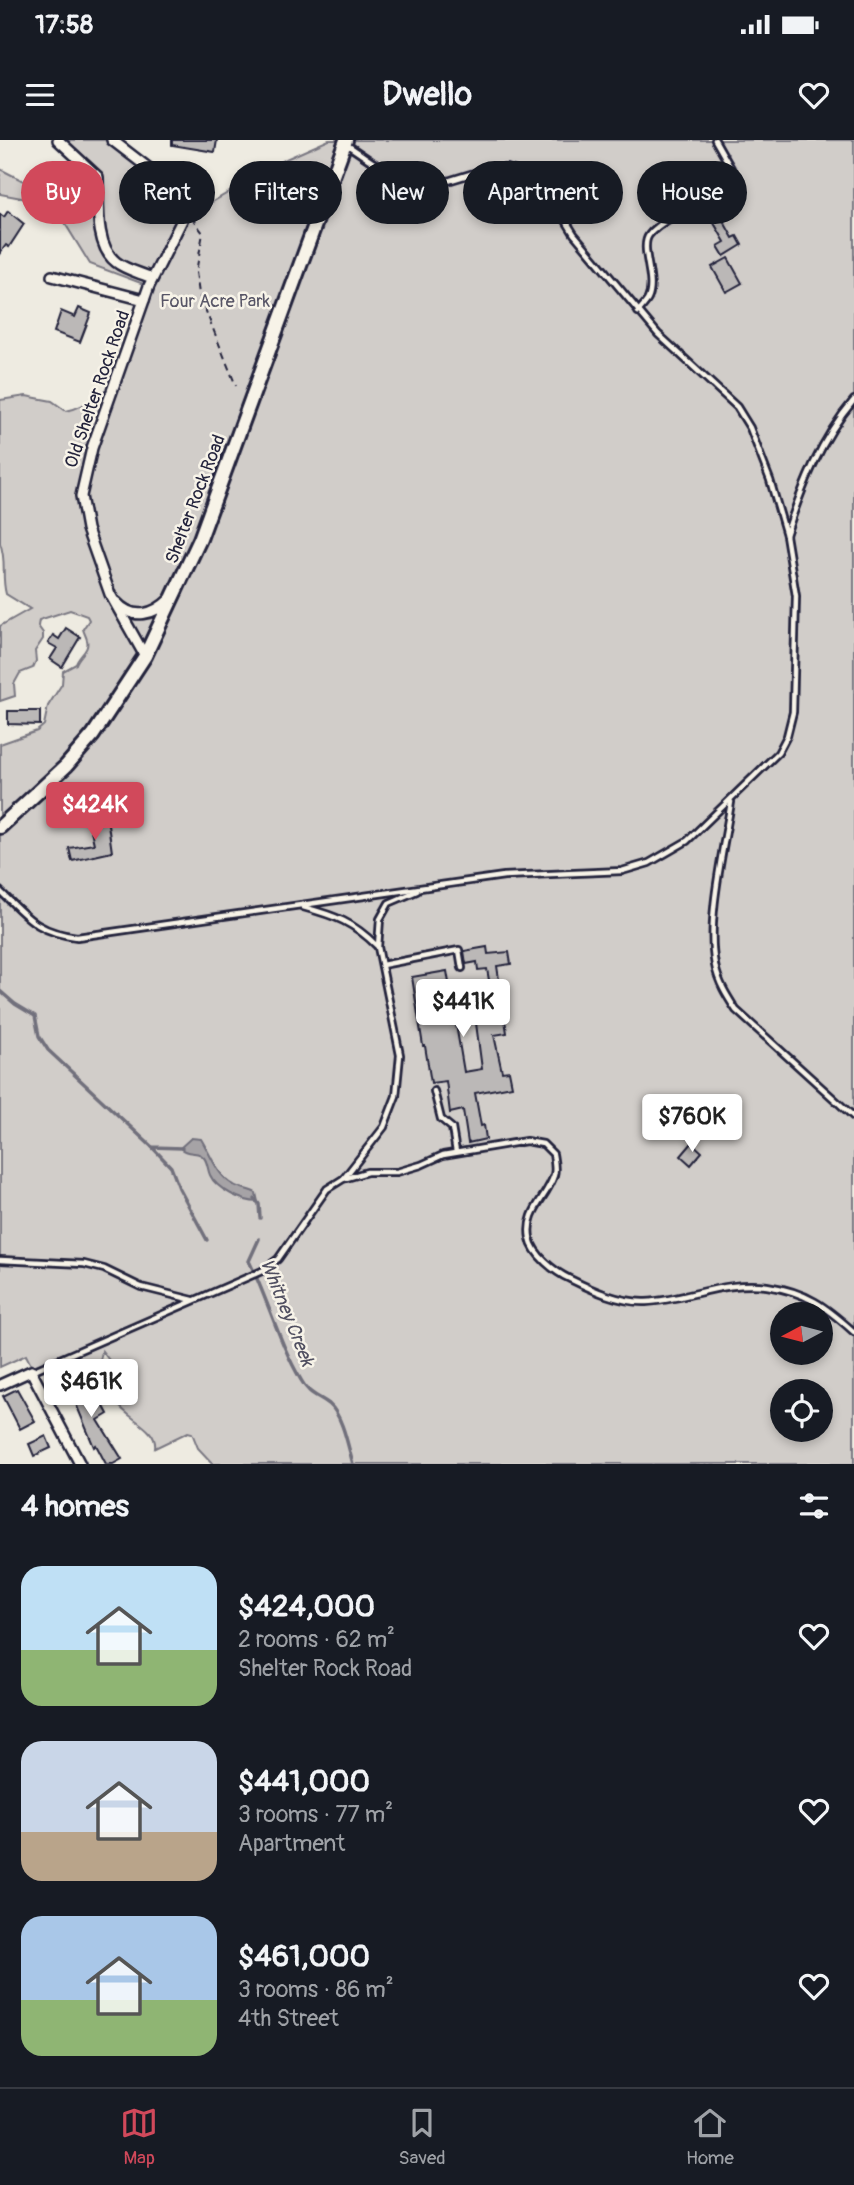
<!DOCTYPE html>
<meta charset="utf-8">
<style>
body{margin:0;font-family:Pangolin,sans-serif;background:#20242c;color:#f1f3f6;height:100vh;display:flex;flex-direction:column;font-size:26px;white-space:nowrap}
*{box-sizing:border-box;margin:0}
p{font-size:23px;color:#9ea1a6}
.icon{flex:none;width:38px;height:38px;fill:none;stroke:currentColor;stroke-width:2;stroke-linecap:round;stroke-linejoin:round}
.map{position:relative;height:1324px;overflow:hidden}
.sheet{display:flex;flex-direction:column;background:#171b24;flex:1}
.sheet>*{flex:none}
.banner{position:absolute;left:21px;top:21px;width:812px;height:63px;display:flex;gap:14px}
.needle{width:46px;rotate:263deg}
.fabs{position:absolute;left:770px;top:1162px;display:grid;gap:14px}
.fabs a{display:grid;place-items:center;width:63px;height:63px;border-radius:50%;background:#171b24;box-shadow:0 4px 10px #0003;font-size:35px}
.price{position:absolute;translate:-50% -60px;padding:0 16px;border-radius:7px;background:#fff;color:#222;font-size:23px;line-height:46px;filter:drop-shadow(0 2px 4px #0008)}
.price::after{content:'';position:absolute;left:50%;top:42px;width:21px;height:16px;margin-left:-10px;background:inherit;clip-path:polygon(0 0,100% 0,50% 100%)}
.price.on{background:#d1495b;color:#fff}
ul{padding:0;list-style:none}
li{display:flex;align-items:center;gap:21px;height:175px;padding:0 21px}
li span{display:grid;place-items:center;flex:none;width:196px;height:140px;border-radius:21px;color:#555}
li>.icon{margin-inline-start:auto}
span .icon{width:84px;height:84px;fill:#fffc;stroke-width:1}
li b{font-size:30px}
h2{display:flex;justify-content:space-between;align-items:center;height:84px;padding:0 21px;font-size:30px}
.pill{padding:0 24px;border-radius:32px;background:#171b24;box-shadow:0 4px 10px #0003;font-size:24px;line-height:63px}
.pill.on{background:#d1495b;color:#fff}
.status{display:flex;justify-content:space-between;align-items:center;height:49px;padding:0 35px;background:#171b24;direction:ltr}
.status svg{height:19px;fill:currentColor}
header{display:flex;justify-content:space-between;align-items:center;height:91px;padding:0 21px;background:#171b24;font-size:32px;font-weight:700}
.menu{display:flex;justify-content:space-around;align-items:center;height:98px;border-top:2px solid #363941;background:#171b24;font-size:19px;color:#9ea1a6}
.menu a{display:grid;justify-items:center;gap:4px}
.menu .on{color:#d1495b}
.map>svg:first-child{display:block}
.green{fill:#d1cdc9;stroke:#7a7882;stroke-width:2;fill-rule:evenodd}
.water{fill:#a6a3a6;stroke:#716f7b;stroke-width:2}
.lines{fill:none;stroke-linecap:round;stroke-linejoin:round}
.stream{stroke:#716f7b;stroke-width:3.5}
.building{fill:#bbb8b7;stroke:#22223b;stroke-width:2}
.service-casing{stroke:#22223b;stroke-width:10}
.minor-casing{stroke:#22223b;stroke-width:14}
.secondary-casing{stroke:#22223b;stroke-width:18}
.path{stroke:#22223b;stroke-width:2;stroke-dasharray:7 5;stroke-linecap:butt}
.service{stroke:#f7f3e8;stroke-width:4.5}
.minor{stroke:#f7f3e8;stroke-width:9}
.secondary{stroke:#f7f3e8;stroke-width:12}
.labels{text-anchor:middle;stroke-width:5;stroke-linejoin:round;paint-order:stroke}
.park-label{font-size:18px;fill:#575566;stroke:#f7f3e8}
.street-label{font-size:18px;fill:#22223b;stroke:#f7f3e8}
.water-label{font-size:19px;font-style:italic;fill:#504f60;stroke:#f7f3e8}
</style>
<div class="status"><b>17:58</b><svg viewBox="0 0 49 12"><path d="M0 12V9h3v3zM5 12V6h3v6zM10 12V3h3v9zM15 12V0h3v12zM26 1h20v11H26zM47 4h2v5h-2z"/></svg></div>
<header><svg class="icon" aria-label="menu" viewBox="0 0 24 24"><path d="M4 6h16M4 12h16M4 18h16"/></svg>Dwello<svg class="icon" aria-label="heart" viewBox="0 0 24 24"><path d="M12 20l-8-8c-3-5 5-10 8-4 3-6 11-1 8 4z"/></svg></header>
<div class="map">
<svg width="854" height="1324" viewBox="0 0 854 1324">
<rect width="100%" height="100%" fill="#eeebe1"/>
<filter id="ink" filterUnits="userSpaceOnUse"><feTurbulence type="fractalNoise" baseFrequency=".0143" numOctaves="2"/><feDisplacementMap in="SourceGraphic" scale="14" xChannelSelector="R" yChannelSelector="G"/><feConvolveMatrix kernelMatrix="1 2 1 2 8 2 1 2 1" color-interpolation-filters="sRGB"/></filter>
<g filter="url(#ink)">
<path class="green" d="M57,0H112L177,50L183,79L286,19L329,0H854V1324H213L198,1308L192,1293L188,1292L155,1308C158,1287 125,1279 116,1261C110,1248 116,1240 114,1227L102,1211C100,1222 99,1232 84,1229L77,1215L64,1223L34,1231L26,1215L0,1227V604L37,591L44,585L48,566L62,544L63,531L76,524C79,515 90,510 87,500C86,496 84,493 83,489L89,480L87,476L70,470L39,480L38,486L43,493V499L35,511L36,521L33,528L20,533L14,544L15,556L0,561V486L30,469L6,454C1,436 7,421 0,403V260L26,256L52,261L66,271C85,268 97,254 114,246L149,146L90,124L53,64L0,54V29L45,52L53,64C67,62 83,48 95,52L98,37ZM782,1174H821V1213H782ZM782,1251H821V1290H782Z"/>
<path class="water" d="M191,998L201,999C211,1015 217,1036 234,1045C241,1049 249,1049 256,1053L258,1062C243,1062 216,1049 210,1035C207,1029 208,1019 201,1015C194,1011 187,1015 180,1008Z"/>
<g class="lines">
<g class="stream">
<path d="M0,851L15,864L35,876L39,896L48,910L152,1007L182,1008"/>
<path d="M152,1007L171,1027L179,1048L207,1100"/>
<path d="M255,1059L259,1064L260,1078"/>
<path d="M259,1099L249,1121C268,1160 279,1203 301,1240C309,1255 317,1255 329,1264C343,1276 348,1307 353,1324"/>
</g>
</g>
<g class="building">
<path d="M172,0H217L215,12L172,5Z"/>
<path d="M715,66L733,98L737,96L742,105L724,116L718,106L725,102L707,71Z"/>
<path d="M8,71L24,84L9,107L6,105L0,113V74L4,77Z"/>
<path d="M728,118L742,143L726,152L712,127Z"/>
<path d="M79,168L91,173L80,202L54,192L61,171L75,177Z"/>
<path d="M66,488L80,497L62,527L50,519L57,508L48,503L53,495L59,499Z"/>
<path d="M8,571H40V585L8,584Z"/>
<path d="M107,677L112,712L72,721L69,708L94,704L89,681Z"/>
<path d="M487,807L488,814L509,812L511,824L497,826L507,893L494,895L502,932L509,931L512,946L475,953L481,986L484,985L486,999L468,1003L463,970L450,973L446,941L431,943L425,906H423L412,837L447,831L464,932L482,929L474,868L476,865L493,862L487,829L478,830L477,822L466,824L464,811Z"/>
<path d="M692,1003L702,1012L691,1025L681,1016Z"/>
<path d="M74,1232L89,1267L101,1261L108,1274L98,1280L122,1319L113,1324H106L96,1305L94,1307L71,1252L64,1255L57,1239Z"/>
<path d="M17,1249L35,1281L20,1289L3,1256Z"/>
<path d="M46,1296L51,1308L34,1316L29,1304Z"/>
</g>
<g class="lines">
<defs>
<g id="service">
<path d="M638,172C641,168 646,163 648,159C657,140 639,108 649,95C662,78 712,57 732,44L736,37L715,0"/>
<path d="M786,395C802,347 820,300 854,260"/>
<path d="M731,662C724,708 706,780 715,825C718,842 727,856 736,870L854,977"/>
<path d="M0,751C28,778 37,792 77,797L504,736L622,731L649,723L687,701L778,613L787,596L793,572L796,456L786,395L770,340L750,288L737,267L658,194L574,94L546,48L529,35L507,28L487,29L438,44H416L390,34L346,4"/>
<path d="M303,767C336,776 353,782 377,806"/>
<path d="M382,825L459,810L462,828"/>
<path d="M434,951L441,979L452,988L456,1012"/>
<path d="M344,1038L384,987L396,956L400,915L378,807L380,779L389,763L417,751"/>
<path d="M0,1120L84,1124L104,1129L141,1147L193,1160"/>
<path d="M32,1231L262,1131L278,1119L327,1049L343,1039L367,1032H397L421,1025L443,1015L526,1001L543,1004L553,1014C554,1020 556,1029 554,1035C547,1058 525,1071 530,1098C533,1115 555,1132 570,1139C592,1150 620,1163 646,1162C687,1160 725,1140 767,1146C807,1152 825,1166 854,1192"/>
</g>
<g id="minor">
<path d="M58,0L98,37C99,62 94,105 116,122C126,130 141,133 152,138"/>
<path d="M112,0L177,50L183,65L182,80L149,146L92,308L81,356L87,389L110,454L145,516"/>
<path d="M52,136L144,160"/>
<path d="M116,462C133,481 154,475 170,459"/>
<path d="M0,1245L31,1231L80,1324"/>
</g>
<path id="secondary" d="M0,687L66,626L93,595L145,516L200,399L346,0"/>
</defs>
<use href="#service" class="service-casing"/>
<use href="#minor" class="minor-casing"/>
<use href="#secondary" class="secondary-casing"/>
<path class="path" d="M191,77L203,93L196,132L199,154L236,246"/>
<use href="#service" class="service"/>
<use href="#minor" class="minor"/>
<use href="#secondary" class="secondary"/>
</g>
</g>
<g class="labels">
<g class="park-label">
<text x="215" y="167">Four Acre Park</text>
</g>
<g class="street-label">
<text transform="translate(97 249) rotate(-71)" y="6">Old Shelter Rock Road</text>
<text transform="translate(195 359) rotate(-69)" y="6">Shelter Rock Road</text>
</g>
<g class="water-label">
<text transform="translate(288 1172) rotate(68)" y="7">Whitney Creek</text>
</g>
</g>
</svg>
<div class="fabs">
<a><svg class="needle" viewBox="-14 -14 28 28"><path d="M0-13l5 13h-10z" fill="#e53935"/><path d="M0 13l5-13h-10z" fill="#9ea1a6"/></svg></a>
<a><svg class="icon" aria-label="locate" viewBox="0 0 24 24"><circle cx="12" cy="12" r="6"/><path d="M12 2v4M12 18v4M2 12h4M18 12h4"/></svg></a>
</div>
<b class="price on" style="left:95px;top:702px">$424K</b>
<b class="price" style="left:463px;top:899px">$441K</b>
<b class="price" style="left:692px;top:1014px">$760K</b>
<b class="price" style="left:91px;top:1279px">$461K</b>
<div class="banner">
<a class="pill on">Buy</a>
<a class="pill">Rent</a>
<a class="pill">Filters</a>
<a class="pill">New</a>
<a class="pill">Apartment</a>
<a class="pill">House</a>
</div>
</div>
<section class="sheet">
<h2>4 homes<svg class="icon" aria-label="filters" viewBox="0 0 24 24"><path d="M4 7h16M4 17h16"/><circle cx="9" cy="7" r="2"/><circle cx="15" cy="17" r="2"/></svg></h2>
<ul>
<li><span style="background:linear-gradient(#bfe0f5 60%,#8fb573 0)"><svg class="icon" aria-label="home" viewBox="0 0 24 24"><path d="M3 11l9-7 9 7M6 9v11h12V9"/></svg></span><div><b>$424,000</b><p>2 rooms · 62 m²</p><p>Shelter Rock Road</p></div><svg class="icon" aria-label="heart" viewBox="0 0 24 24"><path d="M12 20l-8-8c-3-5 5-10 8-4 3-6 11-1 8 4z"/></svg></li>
<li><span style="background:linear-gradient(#c9d6e8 65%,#b9a48a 0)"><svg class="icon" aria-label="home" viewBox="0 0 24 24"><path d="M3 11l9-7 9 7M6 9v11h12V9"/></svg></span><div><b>$441,000</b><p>3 rooms · 77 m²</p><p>Apartment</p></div><svg class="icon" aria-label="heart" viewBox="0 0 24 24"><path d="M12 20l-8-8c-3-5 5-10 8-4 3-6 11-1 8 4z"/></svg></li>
<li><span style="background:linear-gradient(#a9c7e8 60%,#8fb573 0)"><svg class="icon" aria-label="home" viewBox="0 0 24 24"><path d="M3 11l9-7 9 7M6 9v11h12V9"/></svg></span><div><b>$461,000</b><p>3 rooms · 86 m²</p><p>4th Street</p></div><svg class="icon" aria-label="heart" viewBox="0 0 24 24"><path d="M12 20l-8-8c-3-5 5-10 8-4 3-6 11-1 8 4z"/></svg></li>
</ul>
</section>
<nav class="menu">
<a class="on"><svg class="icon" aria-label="map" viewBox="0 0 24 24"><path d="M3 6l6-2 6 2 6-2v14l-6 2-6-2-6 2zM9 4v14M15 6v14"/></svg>Map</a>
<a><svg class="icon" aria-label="saved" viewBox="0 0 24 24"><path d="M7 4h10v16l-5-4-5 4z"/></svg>Saved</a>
<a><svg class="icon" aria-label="home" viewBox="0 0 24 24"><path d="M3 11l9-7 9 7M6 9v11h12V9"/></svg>Home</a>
</nav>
